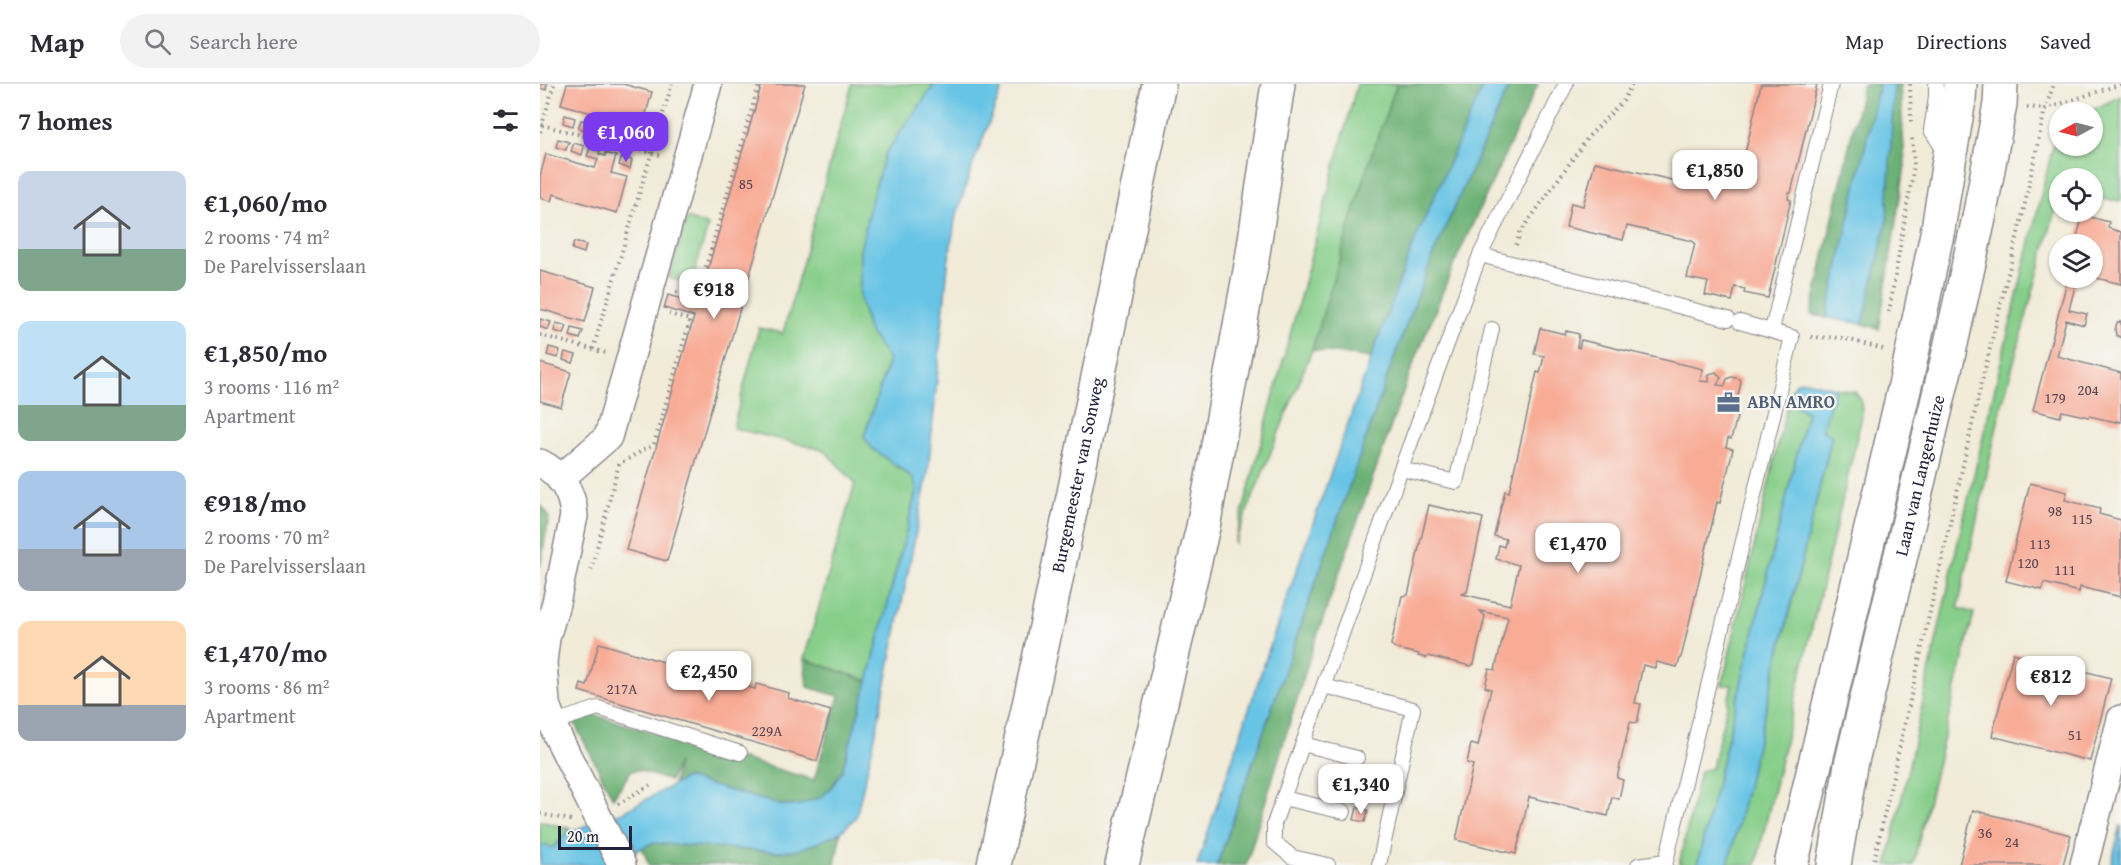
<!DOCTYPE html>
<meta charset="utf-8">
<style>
body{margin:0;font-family:"Gentium Book Plus",serif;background:#f2f2f3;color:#2b2b33;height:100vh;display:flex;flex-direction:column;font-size:22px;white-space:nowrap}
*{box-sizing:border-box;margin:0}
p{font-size:20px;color:#7c7c81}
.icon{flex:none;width:33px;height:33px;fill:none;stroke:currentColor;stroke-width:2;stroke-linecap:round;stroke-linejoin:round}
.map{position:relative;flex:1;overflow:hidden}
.side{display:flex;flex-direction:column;background:#fff;width:540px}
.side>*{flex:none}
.needle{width:39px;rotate:263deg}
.fabs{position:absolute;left:1509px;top:18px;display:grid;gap:12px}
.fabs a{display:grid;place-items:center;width:54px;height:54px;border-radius:50%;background:#fff;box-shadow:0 2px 4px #0004;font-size:30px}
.scale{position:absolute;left:18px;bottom:15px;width:74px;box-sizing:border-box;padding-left:6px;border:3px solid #22223b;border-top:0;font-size:16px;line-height:21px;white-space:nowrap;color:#22223b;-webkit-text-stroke:4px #f6f6f2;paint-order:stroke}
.price{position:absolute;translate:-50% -51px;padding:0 14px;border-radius:12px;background:#fff;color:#222;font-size:20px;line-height:39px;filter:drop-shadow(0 2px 3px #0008)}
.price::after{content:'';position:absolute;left:50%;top:36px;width:18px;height:14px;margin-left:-9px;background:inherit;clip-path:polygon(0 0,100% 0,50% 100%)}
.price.selected{background:#7c3aed;color:#fff}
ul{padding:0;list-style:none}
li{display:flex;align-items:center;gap:18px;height:150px;padding:0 18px}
li span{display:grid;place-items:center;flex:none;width:168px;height:120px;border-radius:12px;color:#555}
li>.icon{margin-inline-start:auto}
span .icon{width:72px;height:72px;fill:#fffc;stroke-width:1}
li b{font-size:26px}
h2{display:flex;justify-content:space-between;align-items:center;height:72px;padding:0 18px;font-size:26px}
header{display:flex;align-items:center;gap:36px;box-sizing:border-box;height:84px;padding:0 30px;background:#fff;border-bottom:2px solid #e1e1e2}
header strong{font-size:28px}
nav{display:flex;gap:33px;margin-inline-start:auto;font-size:21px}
.search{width:420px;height:54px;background:#f2f2f3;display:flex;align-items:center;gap:15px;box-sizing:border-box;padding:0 21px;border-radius:33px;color:#7c7c81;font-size:22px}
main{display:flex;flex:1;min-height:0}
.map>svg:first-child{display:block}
.green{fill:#86ce89;stroke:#547862;stroke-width:1.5}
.forest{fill:#6cb175;stroke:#476a58;stroke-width:1.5}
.water{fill:#67c4e5;stroke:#447390;stroke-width:1.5}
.building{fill:#f8ab95}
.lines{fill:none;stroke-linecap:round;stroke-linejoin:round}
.lane-casing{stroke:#8a868a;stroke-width:16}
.street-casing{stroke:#8a868a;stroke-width:30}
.primary-casing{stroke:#8a868a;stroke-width:36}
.highway-casing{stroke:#8a868a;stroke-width:36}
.path{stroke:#8a868a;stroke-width:4;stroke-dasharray:1.5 4.5;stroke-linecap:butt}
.lane{stroke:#fff;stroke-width:14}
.street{stroke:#fff;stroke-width:27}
.primary{stroke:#fff;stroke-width:33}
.highway{stroke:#fff;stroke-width:33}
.labels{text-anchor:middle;stroke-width:4.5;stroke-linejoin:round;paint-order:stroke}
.number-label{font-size:15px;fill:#584452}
.service-label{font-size:18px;font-weight:bold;fill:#4e5e75;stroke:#f6f6f2;text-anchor:start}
.street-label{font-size:18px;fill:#22223b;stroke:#f6f6f2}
</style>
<header>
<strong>Map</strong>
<div class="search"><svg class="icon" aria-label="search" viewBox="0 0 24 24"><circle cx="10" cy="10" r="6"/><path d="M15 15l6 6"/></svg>Search here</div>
<nav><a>Map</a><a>Directions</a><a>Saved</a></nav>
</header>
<main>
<section class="side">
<h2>7 homes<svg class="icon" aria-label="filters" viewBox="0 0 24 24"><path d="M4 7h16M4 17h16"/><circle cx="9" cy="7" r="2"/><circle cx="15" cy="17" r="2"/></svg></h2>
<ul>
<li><span style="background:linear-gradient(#c9d6e8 65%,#7fa58c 0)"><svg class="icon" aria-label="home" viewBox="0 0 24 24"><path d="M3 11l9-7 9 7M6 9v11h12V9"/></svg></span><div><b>€1,060/mo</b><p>2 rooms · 74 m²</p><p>De Parelvisserslaan</p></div></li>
<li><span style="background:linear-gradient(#bfe0f5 70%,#7fa58c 0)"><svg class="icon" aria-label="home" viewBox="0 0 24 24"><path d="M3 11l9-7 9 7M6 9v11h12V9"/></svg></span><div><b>€1,850/mo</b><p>3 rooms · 116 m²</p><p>Apartment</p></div></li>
<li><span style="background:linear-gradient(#a9c7e8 65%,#9aa5b1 0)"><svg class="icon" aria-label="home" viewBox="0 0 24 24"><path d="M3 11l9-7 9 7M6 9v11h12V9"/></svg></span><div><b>€918/mo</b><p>2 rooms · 70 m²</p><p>De Parelvisserslaan</p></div></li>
<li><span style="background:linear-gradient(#ffd9b3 70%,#9aa5b1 0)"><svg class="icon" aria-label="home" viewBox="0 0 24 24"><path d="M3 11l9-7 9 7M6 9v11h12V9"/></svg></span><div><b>€1,470/mo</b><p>3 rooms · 86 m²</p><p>Apartment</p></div></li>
</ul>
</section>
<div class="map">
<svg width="1581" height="781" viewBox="0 0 1581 781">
<rect width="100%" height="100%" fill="#f6f6f2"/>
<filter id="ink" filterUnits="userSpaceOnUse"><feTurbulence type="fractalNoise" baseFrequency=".0167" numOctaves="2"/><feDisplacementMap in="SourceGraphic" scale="12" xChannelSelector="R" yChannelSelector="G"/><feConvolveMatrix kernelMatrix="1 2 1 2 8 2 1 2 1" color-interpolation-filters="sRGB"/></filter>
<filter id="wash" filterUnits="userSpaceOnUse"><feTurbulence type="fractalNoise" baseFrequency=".008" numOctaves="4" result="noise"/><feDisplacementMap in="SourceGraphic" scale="24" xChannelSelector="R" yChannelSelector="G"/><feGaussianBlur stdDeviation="1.35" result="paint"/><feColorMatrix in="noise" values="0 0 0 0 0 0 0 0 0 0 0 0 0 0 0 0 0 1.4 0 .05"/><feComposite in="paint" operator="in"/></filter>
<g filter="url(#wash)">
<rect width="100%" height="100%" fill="#f1ebd8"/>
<g class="green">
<path d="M312,0H395L345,70L320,214L328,246L349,275L324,353L350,378L372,393L377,404L328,597L264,575L315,399L284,366L193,344L219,244L243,249Z"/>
<path d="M817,0H857L830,76L772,266L694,460Z"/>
<path d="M1581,12V117L1553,114L1552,94H1520L1519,113L1460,328L1418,524L1434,529L1373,781H1347L1419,453L1513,62L1519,54L1520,62H1552V28H1548Z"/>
<path d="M147,134L168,142L151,200L129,194Z"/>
<path d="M1295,304L1315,308L1321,316L1322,332L1216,781H1188L1292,352L1282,346Z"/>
<path d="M1250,308C1252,316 1258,326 1267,328L1157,781H1139L1160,687L1172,684L1192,601H1182Z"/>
<path d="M0,737L31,745L13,764L0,760Z"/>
</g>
<g class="forest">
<path d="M857,0H944L873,161L831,274L772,266L830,75Z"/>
<path d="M970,0H998L914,180L868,294L771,569L706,781H677L851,282L892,173Z"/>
<path d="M1323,0H1339L1287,234L1271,230Z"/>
<path d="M1354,0H1360L1365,82L1339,245L1323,240L1347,136Z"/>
<path d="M0,421L6,427L9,434L0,483Z"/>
<path d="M264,575L328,597L302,687L291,704L281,713L259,722L240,721L146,694L133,701L138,678L130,697L99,686L91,687L73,714L34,638L51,630L274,696L299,612L267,603Z"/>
<path d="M301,748L295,781H109L102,763L112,759L237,768L257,766Z"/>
</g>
<g class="water">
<path d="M395,0H464L433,80L415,136L408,180L388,388L335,653L316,733L301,748L277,759L257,766L237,768L112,759L67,781H0V760L13,764L31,745L34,746L83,728L146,694L240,721L250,722L259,721L281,713L291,704L302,687L328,597L377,405L372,393L332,364L324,353L349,276L328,246L320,214V167L330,121L345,70Z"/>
<path d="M944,0H970L892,173L851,282L677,781H657L732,556L831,274L873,161Z"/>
<path d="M1339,0H1354L1347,136L1323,240L1287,234Z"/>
<path d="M1266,297L1295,304L1282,346L1292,352L1188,781H1157L1267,328L1256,322L1250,308L1257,298Z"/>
<path d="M1581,741V781H1571Z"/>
</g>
<g id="blocks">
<g class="building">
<path d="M0,0H7L6,6L0,4Z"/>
<path d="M27,0H83L112,8L102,44L21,20Z"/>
<path d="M222,0H265L127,477L86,466L154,233L124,224L128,211L158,219Z"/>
<path d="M1221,0H1277L1251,109H1249L1248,115L1251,116L1228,214L1204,209L1205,205L1195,203L1192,217L1165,211L1168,198L1147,194L1155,159L1152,157L1087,142L1083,156L1026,143L1031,119L1043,122L1055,78L1170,105L1175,87L1202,94L1203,91H1200Z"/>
<path d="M25,31L35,34L33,42L23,39Z"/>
<path d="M41,36L51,39L49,47L38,44Z"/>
<path d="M57,40L67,43L65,51L54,48Z"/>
<path d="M72,45L83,48L81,56L70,53Z"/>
<path d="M89,49L99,52L97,61L86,58Z"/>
<path d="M18,55L29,58L26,66L16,63Z"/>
<path d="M34,59L44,62L42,71L31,67Z"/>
<path d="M50,64L60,67L59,70L65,72V69L76,72L71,89L87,93L77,129L13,110L11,117L0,114V92L6,70L55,84L58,75L47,72Z"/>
<path d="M82,73L92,76L90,85L79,81Z"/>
<path d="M1543,131L1569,138L1568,144L1581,148V200L1552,193V160H1535Z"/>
<path d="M34,158L46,161L44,169L32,165Z"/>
<path d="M0,187L55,203L45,238L0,225Z"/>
<path d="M1528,194H1537L1529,226L1547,230L1544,241L1526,236L1517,272L1581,289V338L1576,337V338L1549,332L1548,333L1522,327L1520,333L1493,326Z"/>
<path d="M0,235L11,238L8,246L0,243Z"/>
<path d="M1581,237V254L1576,251L1575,244L1577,239Z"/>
<path d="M16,239L27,242L24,250L14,247Z"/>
<path d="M32,244L43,247L40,255L30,252Z"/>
<path d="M1000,244L1025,250L1026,247L1039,250L1037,263L1039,264L1041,256L1163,285L1160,297L1169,298V290L1176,288L1181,294L1177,301L1185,302L1187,295L1191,293L1200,295L1201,298L1194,329L1198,330L1191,355L1188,354L1186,363L1193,365L1180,419L1177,418L1142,570L1137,583L1116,578L1115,584L1103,581L1095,619L1101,620L1097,639L1090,638L1077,694L1083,696L1079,715L1072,713L1068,732L989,713L976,770L916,756L933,681L927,679L931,660L938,662L951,605L945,603L949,585L955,586L968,533L940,527L945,532L934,580L931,582L888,572L887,574L878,572L879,570L857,565L851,561L862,512L868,511L889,421L943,434L927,508L922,510L970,521L979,481L956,475L959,461L964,463L966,455L954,452L965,407L969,408L997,288L1000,289L1004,272L994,270Z"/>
<path d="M9,263L20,266L18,274L7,271Z"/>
<path d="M25,268L36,271L33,279L23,276Z"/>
<path d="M0,279L31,288L21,323L0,317Z"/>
<path d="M1490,399L1527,408L1525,416L1560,425L1559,430L1581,436V513L1540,503L1539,508L1504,499L1502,506L1466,497Z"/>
<path d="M59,559L215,605L216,600L249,609L248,614L291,627L277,677L39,607L41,600L47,602Z"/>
<path d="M1473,569L1571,594L1550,677L1452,652Z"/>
<path d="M817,723L828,726L825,738L814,736Z"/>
<path d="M1433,726L1531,751L1523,781H1419Z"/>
</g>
</g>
</g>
<g filter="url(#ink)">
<use href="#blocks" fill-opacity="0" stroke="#8a868a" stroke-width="1.5"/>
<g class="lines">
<defs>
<g id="lane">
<path d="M1396,0V12L1391,46L1405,68"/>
<path d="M940,171L1188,235"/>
<path d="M1232,246L1291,0"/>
<path d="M861,385L916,398L952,245"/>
<path d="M784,602L873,625L839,781"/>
<path d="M11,639L58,624L200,669"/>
<path d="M763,660L817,674"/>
<path d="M743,714L804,728"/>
<path d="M788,781L752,773L734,758V740L861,385L940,171L1026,0"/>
<path d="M1098,781L1126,777L1252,253L1200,238"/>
</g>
<g id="street">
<path d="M0,379C21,389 33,410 34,432L16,519L6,554L3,578L6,620L17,651L82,781"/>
<path d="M20,395L68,353L168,0"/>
<path d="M1544,781L1581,635"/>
</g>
<g id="primary">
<path d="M1251,781L1367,293L1398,145L1419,15L1420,0"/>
<path id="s1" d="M1294,781L1311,681L1408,273L1439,134L1460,20L1461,0"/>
</g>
<g id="highway">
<path id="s2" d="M454,781L508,534L619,0"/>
<path d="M582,781L663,443L712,176L738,0"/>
</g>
</defs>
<use href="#lane" class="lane-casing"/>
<use href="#street" class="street-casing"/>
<use href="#primary" class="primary-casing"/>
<use href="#highway" class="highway-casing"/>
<g class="path">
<path d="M1370,0L1371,38"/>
<path d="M1487,23L1505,25L1581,0"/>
<path d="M2,41L123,72"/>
<path d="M0,48L14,0"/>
<path d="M976,161L980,149L1049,52L1083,17L1092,0"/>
<path d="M136,208L157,214L219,0"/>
<path d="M1349,228L1374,81L1372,52"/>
<path d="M0,251L66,269"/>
<path d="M1271,253L1303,254L1343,265V262"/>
<path d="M53,265L132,0"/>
<path d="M51,486L79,380L114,360L150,236L129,230"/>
<path d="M78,720L110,701"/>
<path d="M0,730L31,736"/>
<path d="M1333,781L1441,301L1483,129L1505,25L1514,0"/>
</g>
<use href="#lane" class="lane"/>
<use href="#street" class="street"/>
<use href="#primary" class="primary"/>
<use href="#highway" class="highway"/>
</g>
</g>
<defs>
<symbol id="office-bare" viewBox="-9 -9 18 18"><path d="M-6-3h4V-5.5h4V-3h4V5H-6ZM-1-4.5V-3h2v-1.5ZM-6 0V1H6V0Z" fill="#5c6f8a" stroke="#f6f6f2" stroke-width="2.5" paint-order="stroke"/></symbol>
</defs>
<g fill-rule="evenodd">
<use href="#office-bare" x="1172" y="302" width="33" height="33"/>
</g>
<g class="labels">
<g class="number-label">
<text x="206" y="105">85</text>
<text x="1548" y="311">204</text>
<text x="1515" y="319">179</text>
<text x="1515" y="432">98</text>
<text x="1542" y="440">115</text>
<text x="1500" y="465">113</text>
<text x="1488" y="484">120</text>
<text x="1525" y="491">111</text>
<text x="82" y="610">217A</text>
<text x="227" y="652">229A</text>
<text x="1535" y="656">51</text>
<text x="1445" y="754">36</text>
<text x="1472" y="763">24</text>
</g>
<g class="service-label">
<text x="1207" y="324">ABN AMRO</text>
</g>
<g class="street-label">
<text dy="6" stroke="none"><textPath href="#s2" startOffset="399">Burgemeester van Sonweg</textPath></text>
<text dy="6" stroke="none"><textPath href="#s1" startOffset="399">Laan van Langerhuize</textPath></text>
</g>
</g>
</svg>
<div class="fabs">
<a><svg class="needle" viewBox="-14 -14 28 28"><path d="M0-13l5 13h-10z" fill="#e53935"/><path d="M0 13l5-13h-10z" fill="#7c7c81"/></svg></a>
<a><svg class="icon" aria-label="locate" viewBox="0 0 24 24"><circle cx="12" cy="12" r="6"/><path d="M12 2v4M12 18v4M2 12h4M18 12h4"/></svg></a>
<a><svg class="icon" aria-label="layers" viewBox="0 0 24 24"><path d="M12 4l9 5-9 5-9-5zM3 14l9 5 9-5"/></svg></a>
</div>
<div class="scale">20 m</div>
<b class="price selected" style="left:86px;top:79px">€1,060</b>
<b class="price" style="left:1175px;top:117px">€1,850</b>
<b class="price" style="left:174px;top:236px">€918</b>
<b class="price" style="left:1038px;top:490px">€1,470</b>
<b class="price" style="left:169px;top:618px">€2,450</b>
<b class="price" style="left:1511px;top:623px">€812</b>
<b class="price" style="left:821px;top:731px">€1,340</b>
</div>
</main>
